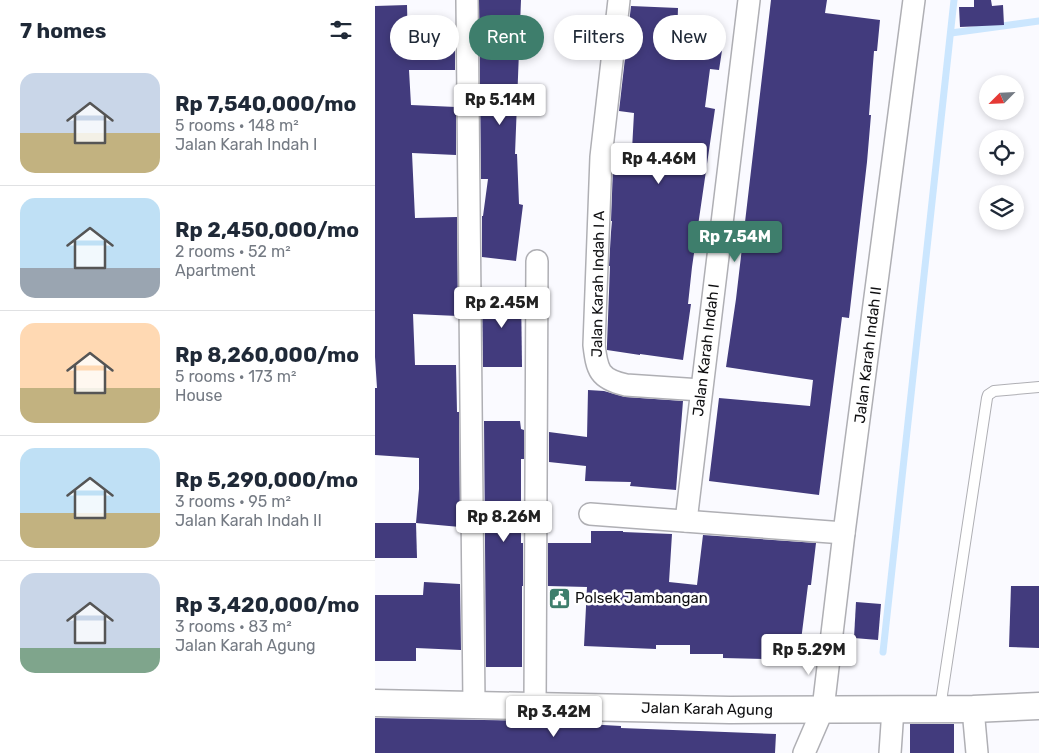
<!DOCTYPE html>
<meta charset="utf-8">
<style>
body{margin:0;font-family:Rubik,sans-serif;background:#f2f2f3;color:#1f2937;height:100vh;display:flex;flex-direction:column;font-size:19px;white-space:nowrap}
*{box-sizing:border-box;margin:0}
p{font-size:16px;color:#747a83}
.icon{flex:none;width:28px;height:28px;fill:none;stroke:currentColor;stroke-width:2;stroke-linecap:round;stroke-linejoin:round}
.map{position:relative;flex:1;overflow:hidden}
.panel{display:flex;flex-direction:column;background:#fff;width:375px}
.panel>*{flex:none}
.banner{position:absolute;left:15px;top:15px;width:475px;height:45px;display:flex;gap:10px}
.needle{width:32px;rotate:246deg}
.buttons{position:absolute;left:604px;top:75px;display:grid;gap:10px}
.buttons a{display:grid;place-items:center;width:45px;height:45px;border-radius:50%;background:#fff;box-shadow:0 2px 8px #0003;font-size:25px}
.price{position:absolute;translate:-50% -42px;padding:0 11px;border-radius:5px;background:#fff;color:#222;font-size:16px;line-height:32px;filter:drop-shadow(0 1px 2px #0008)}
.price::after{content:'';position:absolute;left:50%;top:30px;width:15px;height:11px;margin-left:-8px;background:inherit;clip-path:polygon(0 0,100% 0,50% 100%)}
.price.current{background:#3e7e6c;color:#fff}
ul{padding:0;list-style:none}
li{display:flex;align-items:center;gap:15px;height:125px;padding:0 20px}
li+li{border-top:1px solid #e0e1e3}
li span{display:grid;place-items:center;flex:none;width:140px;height:100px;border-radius:15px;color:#555}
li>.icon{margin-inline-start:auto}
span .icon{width:60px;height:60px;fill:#fffc;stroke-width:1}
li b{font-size:21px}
h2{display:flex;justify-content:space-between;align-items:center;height:60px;padding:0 20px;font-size:21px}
.tag{padding:0 18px;border-radius:22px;background:#fff;box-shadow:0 2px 8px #0003;font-size:18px;line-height:45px}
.tag.current{background:#3e7e6c;color:#fff}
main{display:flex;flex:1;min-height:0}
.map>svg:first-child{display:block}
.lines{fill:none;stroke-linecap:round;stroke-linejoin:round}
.stream{stroke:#cbe6fe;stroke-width:7}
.building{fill:#423b7d}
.service-casing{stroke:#afafb4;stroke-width:12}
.minor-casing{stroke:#afafb4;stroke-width:24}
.tertiary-casing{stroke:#afafb4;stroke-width:29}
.service{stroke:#fff;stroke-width:10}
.minor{stroke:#fff;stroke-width:21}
.tertiary{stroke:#fff;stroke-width:26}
.labels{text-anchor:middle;stroke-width:5;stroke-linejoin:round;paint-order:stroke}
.street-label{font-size:15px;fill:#0f0f11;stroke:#fff}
.poi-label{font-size:15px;fill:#0f0f11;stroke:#fff;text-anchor:start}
</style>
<main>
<section class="panel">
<h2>7 homes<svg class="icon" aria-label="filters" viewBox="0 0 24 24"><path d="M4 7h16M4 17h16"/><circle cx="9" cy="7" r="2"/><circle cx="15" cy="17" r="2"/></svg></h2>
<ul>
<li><span style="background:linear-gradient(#c9d6e8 60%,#c2b280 0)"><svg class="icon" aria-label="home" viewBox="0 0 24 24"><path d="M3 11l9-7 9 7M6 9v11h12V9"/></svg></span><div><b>Rp 7,540,000/mo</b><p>5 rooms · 148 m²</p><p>Jalan Karah Indah I</p></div></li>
<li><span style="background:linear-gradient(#bfe0f5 70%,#9aa5b1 0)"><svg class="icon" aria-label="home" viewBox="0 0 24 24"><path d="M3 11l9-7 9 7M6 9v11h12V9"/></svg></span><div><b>Rp 2,450,000/mo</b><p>2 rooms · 52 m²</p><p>Apartment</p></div></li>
<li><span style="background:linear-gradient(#ffd9b3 65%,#c2b280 0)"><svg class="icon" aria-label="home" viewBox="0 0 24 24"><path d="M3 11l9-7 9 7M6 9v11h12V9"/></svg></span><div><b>Rp 8,260,000/mo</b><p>5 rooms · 173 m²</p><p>House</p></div></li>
<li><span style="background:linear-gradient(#bfe0f5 65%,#c2b280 0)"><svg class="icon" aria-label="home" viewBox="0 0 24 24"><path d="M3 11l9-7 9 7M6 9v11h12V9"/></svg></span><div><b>Rp 5,290,000/mo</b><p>3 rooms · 95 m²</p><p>Jalan Karah Indah II</p></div></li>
<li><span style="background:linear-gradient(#c9d6e8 75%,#7fa58c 0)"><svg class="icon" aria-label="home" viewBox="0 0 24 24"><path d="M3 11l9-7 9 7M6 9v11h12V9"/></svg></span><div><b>Rp 3,420,000/mo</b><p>3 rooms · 83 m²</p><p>Jalan Karah Agung</p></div></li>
</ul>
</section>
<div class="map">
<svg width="664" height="753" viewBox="0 0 664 753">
<rect width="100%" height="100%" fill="#fafaff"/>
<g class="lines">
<g class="stream">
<path d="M576,33L664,21"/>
<path d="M508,652L579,0"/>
</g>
</g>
<g class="building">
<path d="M104,0H146L140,154H142L144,204L148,205L141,261L107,257V216H108L113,179H106Z"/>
<path d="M396,0H452L450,13L505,20L502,51H499L494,115H496L492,162L474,318L467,317L444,495L334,481L344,398L435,406L438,380L351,367L361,299Z"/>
<path d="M599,0H616L617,6L628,5L629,25L585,27L584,7H599Z"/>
<path d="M32,5L33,47H80V70H34L36,105L81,107V155L37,153L40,218L82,217L83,316L38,314L40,365H81L82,412H84L85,527L41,523L44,489V458L0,455V388H2L0,357V6Z"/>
<path d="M256,6L303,8L302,37L348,44L344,70L335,69L330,107L340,109L317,267L313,304H316L308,360L265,354V355L232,350V344L235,266H234L236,232L237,221H236L238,167L256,168L259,113L244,111Z"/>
<path d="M146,291L147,367H108L107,292Z"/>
<path d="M213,390L229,391L250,397L308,401L301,490L255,486L256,482L210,481L211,466L174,462V432L212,437Z"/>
<path d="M109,421H145L146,429L149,430V459H146V543H148V586H147V667H111Z"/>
<path d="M0,523H41L42,558H0Z"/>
<path d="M216,531H248V532L297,534L294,582L322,585L328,535L441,543L436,585H433L423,664L392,659L348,658V654H315V645H281V649L209,646L212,587L173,586V543H216Z"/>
<path d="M49,582L85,584L86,650L41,648V661H0V595H48Z"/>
<path d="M636,586H664V648L634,647Z"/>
<path d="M481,602L506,604L503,640L479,638Z"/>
<path d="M0,718L158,721L246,726V728L401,734L400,753H0Z"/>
<rect x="535" y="724" width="44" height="29"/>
</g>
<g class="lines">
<defs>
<path id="service" d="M565,708L612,398L613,395L619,391L664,387"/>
<g id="minor">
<path d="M92,0L99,705"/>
<path d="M244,0L226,157L219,345C222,370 224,379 251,385L326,390"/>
<path d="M215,514L469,533"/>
<path d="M311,521L374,0"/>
<path d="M160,706L162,261"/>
<path d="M598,709L602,753"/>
<path d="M429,753L448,709L469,533L539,0"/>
<path d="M515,753L518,709"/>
</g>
<path id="tertiary" d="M0,703L355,710L598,709L664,706"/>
</defs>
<use href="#service" class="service-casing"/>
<use href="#minor" class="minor-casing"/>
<use href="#tertiary" class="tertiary-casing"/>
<use href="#service" class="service"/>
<use href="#minor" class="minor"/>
<use href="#tertiary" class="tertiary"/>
</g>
<defs>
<symbol id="civic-square" viewBox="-11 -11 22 22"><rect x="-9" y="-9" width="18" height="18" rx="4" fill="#3e7e6c" stroke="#fff"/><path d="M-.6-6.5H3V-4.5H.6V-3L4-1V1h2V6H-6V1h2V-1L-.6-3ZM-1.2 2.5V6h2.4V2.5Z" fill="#fff"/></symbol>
</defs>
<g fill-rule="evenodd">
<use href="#civic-square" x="172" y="586" width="25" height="25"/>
</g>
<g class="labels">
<g class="street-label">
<text transform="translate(223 284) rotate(-89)" y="5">Jalan Karah Indah I A</text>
<text transform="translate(331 350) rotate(-83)" y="5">Jalan Karah Indah I</text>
<text transform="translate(493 355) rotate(-83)" y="5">Jalan Karah Indah II</text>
<text transform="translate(332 709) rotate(1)" y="5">Jalan Karah Agung</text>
</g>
<g class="poi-label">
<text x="200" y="603">Polsek Jambangan</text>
</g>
</g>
</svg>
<div class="buttons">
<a><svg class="needle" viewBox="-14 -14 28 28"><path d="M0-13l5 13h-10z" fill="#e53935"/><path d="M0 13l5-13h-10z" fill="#747a83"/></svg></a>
<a><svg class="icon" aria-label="locate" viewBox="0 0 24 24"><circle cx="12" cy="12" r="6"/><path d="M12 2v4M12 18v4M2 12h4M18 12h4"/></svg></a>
<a><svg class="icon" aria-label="layers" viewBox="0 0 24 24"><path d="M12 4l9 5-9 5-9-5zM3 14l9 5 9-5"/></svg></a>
</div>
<b class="price" style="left:125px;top:126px">Rp 5.14M</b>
<b class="price" style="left:284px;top:185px">Rp 4.46M</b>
<b class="price current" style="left:360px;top:263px">Rp 7.54M</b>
<b class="price" style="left:127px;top:329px">Rp 2.45M</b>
<b class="price" style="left:129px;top:543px">Rp 8.26M</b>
<b class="price" style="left:434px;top:676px">Rp 5.29M</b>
<b class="price" style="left:179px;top:738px">Rp 3.42M</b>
<div class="banner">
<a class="tag">Buy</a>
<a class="tag current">Rent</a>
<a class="tag">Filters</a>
<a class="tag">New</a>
</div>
</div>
</main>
